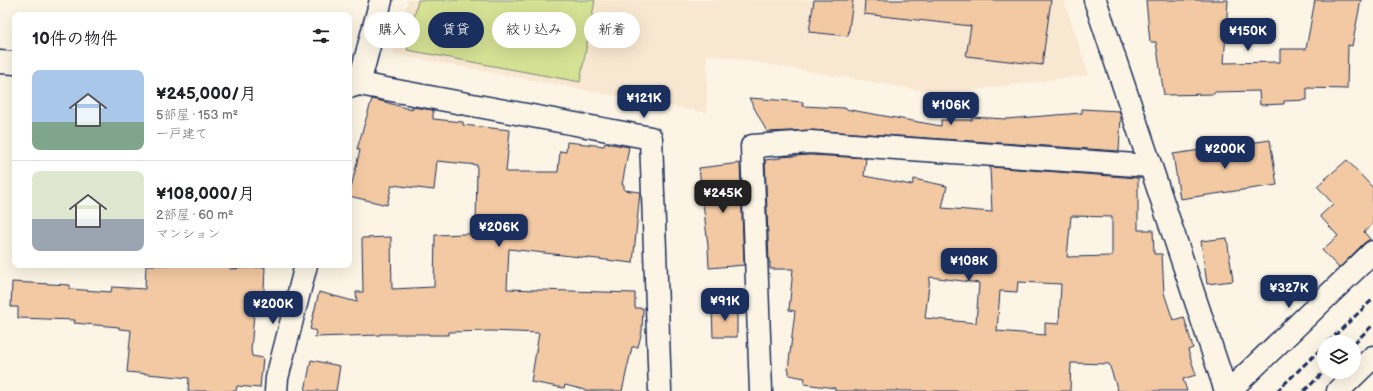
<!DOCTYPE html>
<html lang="ja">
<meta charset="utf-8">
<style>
body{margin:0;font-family:"Balsamiq Sans","Klee One",sans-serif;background:#f6f6f6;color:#202124;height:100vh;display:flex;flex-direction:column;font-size:15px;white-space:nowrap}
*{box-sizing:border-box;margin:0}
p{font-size:13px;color:#757577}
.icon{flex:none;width:22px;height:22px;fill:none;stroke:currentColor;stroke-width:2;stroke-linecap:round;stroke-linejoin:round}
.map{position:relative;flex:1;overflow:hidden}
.drawer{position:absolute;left:12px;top:12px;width:340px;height:256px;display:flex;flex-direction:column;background:#fff;border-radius:8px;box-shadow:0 4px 16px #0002}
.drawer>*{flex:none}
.banner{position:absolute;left:364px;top:12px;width:380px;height:36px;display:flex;gap:8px}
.controls{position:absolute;left:1317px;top:335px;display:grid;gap:8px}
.controls a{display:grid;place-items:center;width:44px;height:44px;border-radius:50%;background:#fff;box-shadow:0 4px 16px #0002;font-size:20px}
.price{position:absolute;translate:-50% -34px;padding:0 9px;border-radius:8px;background:#1b2f5e;color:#fff;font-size:13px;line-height:26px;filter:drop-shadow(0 1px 2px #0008)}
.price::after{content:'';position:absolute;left:50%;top:24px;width:12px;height:9px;margin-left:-6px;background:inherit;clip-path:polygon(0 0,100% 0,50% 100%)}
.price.on{background:#222;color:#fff}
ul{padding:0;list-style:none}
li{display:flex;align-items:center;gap:12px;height:100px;padding:0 20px}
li+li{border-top:1px solid #e0e0e0}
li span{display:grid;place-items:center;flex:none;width:112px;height:80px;border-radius:8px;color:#555}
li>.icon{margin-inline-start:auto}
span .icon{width:48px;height:48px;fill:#fffc;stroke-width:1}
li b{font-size:17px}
h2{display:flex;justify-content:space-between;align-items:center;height:48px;padding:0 20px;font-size:17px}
.tag{padding:0 14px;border-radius:18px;background:#fff;box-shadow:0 4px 16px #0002;font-size:14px;line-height:36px}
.tag.on{background:#1b2f5e;color:#fff}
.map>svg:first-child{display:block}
.built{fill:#f9e8d1}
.green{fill:#d5e194;stroke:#788879}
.building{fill:#f2c9a2;stroke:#1b2f5e;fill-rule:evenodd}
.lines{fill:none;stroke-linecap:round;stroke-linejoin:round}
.street-casing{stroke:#1b2f5e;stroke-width:25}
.street{stroke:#fcf5e5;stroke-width:22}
.rail{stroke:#1b2f5e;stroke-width:3;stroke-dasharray:6 3;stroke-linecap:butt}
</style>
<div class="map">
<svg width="1373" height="391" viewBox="0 0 1373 391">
<rect width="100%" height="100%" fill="#fcf5e5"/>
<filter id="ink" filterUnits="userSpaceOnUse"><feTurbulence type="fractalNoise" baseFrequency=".025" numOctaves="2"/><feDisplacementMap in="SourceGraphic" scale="8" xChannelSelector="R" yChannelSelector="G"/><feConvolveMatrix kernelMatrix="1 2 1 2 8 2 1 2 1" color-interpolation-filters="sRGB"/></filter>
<g filter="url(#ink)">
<path class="built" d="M408,0H1064L1089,75L942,94L707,54V113L393,54Z"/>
<path class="green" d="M418,0H595L580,82L407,50Z"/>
<g class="building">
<path d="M814,0H853L848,36L809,32Z"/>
<path d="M865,0H1051L1042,65L966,56L971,26L864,14Z"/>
<path d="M1146,0H1228L1224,63L1280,62V49H1306L1315,0H1361L1352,46L1348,45L1347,89L1307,88V100L1284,101V104L1260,105L1259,91L1214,92V94L1164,95L1156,42H1150Z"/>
<path d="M749,98L803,102L802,106L845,108V109L941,126V120H972V117L1006,119L1082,113V109L1119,111L1121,116L1119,151L811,130L767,132Z"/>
<path d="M372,99L385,102L412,110V107L433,110V119L463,122V125L510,130L506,172H558L560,151L566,152L567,142L604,146L605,143L629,147L622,185H624V190L640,192L633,263L509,249L507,289L635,293V308H643L642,331L638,347H632L622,391H589L565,385L564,388L531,382L539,333L491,331L449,332V335H429V334H380V335L315,337L316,331L310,329L319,292L357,302L356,292H363L362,238L391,237L392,289L434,287L435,235L494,233V232L476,227L477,165L437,161L434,190L392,185L387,205L349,196L360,150L357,149Z"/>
<path d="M1270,140L1277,185L1180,199L1173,154Z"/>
<path d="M810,155L866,158L864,176L912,185L914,179L947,186L942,208L992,212L990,167L1138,178V230H1153L1154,254H1162L1164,293L1173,320L1184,317L1193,348L1188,350L1196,375L1183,379L1187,391H1118L1109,364L1071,363L1070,391H835V388L804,384L805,378L789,375V370H788L795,311L789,310L793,269H770V262H769L765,160L781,158L780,157ZM1071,216L1112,217V256L1067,257ZM930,277L979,283L976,323L925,318ZM1018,282L1061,284L1059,324L1045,323V335L997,331L1000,291L1017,292Z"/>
<path d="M1347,160L1373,188V224L1364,232L1370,239L1364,243L1339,268L1322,250L1338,236L1320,216L1333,204L1317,186Z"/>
<path d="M740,163L744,265L709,268L708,246L699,168Z"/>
<path d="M1227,238L1233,281L1207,284L1201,241Z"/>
<path d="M146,265H230V269L265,267L263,314L254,313L251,350L252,356L263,358L260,388L237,386L236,391H188L189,378L127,372L131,330L119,329V327L74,323L75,320L18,318V307H11L12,282L70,285V289L111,292L112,287L145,289Z"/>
<path d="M712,307H737V337H713Z"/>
<path d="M311,360L340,366L336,391H305Z"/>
</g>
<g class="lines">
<defs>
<g id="street">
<path d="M1095,0L1226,391"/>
<path d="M0,62L15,63"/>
<path d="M359,84L381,0"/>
<path d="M349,87L359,84L651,138L660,391"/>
<path d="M276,391L277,378L306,265"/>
<path d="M761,391L752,146L810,142L1150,166"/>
<path d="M1229,391L1373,252"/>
<path d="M1338,391L1373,357"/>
</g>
</defs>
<use href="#street" class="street-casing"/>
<use href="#street" class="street"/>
<g class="rail">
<path d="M1328,342L1373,299"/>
<path d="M1354,343L1373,325"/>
<path d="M1277,391L1324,346"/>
<path d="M1304,391L1324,372"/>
</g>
</g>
</g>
</svg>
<div class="controls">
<a><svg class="icon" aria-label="layers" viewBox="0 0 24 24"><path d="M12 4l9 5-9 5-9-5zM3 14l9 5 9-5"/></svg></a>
</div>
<b class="price" style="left:1248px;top:52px">¥150K</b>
<b class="price" style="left:644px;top:119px">¥121K</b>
<b class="price" style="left:951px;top:126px">¥106K</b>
<b class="price" style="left:1225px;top:170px">¥200K</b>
<b class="price on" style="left:723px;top:214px">¥245K</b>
<b class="price" style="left:499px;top:248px">¥206K</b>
<b class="price" style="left:969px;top:282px">¥108K</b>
<b class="price" style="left:1289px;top:309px">¥327K</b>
<b class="price" style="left:725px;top:322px">¥91K</b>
<b class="price" style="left:273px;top:325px">¥200K</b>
<div class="banner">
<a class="tag">購入</a>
<a class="tag on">賃貸</a>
<a class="tag">絞り込み</a>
<a class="tag">新着</a>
</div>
<section class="drawer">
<h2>10件の物件<svg class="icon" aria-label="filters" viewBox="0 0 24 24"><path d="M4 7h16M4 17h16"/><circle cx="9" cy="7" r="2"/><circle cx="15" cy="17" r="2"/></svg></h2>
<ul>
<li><span style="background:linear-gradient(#a9c7e8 65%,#7fa58c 0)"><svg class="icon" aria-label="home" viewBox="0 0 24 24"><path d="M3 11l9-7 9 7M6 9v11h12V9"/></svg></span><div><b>¥245,000/月</b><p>5部屋 · 153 m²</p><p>一戸建て</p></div></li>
<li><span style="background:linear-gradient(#dfe7d0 60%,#9aa5b1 0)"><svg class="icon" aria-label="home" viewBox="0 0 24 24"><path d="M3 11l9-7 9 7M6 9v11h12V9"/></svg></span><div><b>¥108,000/月</b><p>2部屋 · 60 m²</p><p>マンション</p></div></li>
</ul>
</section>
</div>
